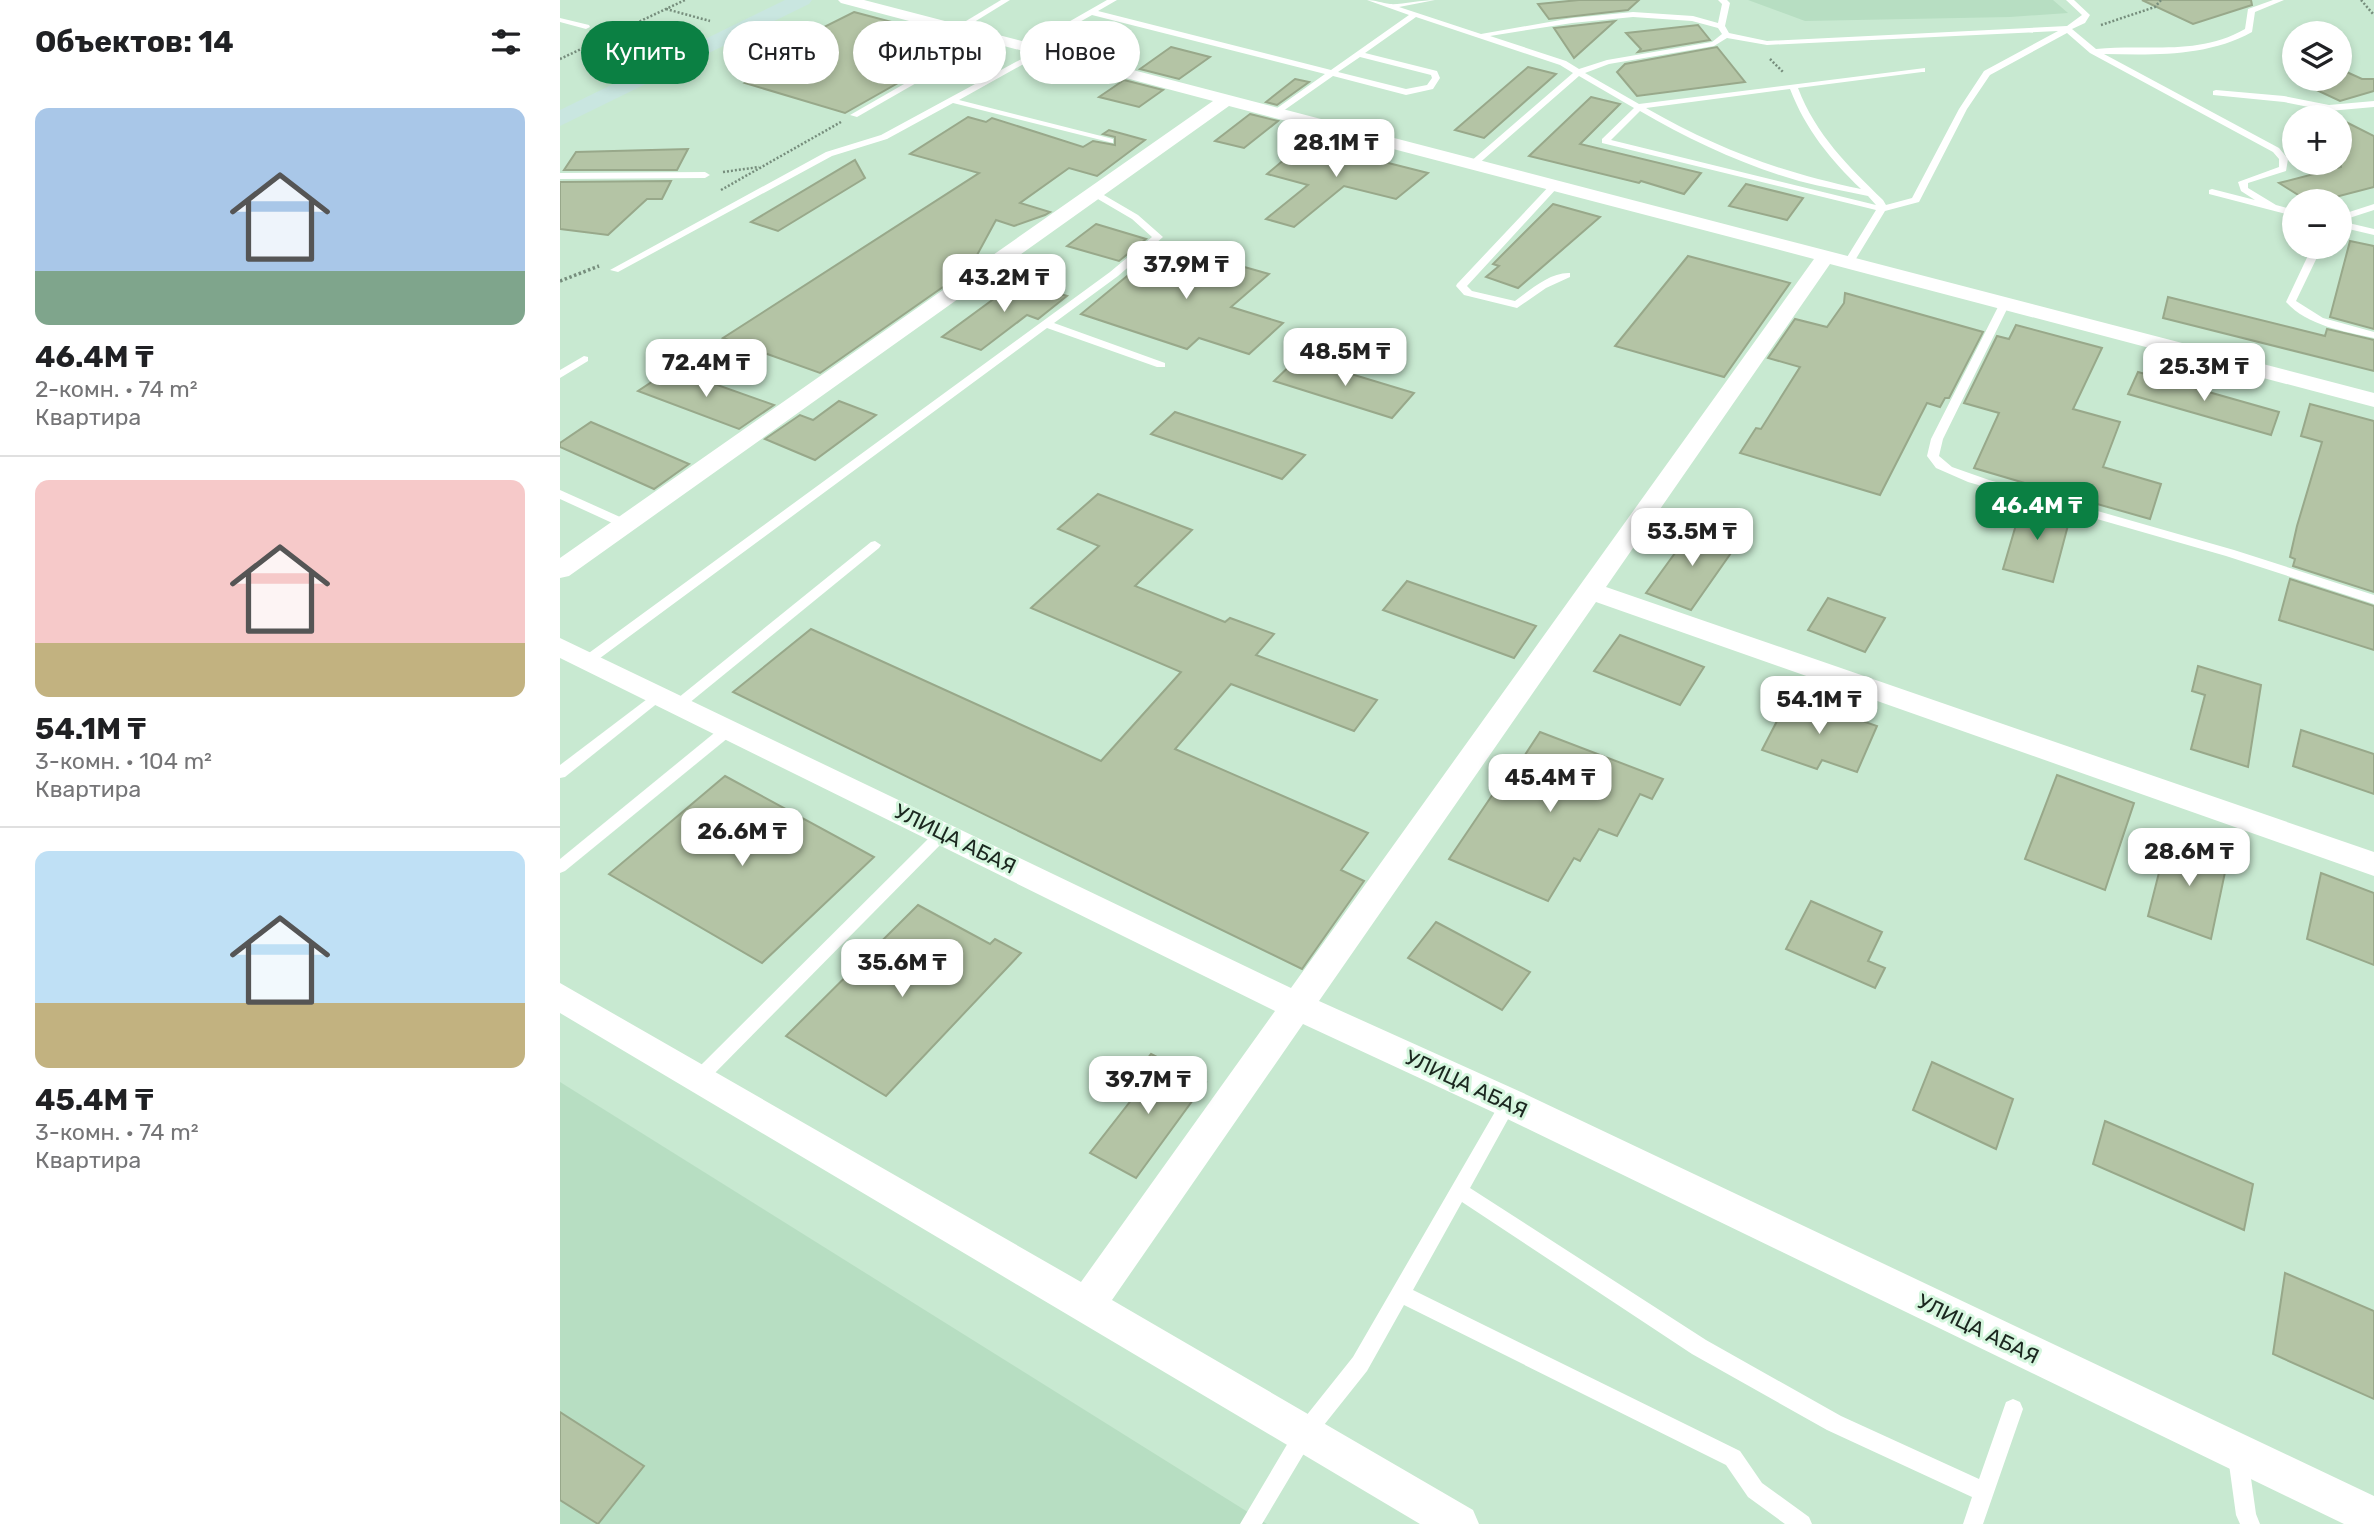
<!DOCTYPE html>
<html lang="ru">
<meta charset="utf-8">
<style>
body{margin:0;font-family:Rubik,sans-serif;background:#f2f2f2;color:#202124;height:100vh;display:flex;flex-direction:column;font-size:26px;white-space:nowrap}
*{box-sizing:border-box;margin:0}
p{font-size:23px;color:#757577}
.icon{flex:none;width:38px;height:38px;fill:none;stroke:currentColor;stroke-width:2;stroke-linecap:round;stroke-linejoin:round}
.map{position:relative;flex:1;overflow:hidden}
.drawer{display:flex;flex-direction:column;background:#fff;width:560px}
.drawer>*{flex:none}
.guide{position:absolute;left:21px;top:21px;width:665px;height:63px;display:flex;gap:14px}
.buttons{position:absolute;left:1722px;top:21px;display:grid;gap:14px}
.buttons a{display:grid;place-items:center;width:70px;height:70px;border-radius:50%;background:#fff;box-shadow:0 4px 10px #0003;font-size:35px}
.price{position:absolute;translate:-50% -60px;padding:0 16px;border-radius:14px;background:#fff;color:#222;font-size:23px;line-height:46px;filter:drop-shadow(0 2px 4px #0008)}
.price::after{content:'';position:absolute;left:50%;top:42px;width:21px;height:16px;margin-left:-10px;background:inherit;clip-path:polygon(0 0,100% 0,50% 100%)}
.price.active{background:#0b8043;color:#fff}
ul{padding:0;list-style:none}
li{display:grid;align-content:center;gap:14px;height:371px;padding:0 35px}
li+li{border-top:2px solid #e0e0e0}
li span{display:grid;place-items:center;height:217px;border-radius:14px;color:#555}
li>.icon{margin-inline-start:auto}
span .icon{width:126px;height:126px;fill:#fffc;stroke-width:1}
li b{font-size:30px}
h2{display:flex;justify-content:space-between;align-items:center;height:84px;padding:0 35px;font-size:30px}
.chip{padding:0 24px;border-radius:32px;background:#fff;box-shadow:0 4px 10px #0003;font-size:24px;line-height:63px}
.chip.active{background:#0b8043;color:#fff}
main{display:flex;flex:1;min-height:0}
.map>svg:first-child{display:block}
.built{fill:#b7dec2}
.building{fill:#b4c4a5;stroke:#98a88a;stroke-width:2}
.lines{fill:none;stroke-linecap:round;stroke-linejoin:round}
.path-far1{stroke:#768d7c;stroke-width:2.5;stroke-dasharray:2 2;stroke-linecap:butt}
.path{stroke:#768d7c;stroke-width:3.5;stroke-dasharray:2.5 2.5;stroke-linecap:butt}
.lane{fill:#fff;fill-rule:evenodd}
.street{fill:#fff;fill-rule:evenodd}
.secondary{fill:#c9e6e0;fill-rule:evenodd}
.labels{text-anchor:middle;stroke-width:6;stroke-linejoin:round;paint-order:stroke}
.street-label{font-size:21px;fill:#1b271f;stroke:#d5f6de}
</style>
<main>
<section class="drawer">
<h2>Объектов: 14<svg class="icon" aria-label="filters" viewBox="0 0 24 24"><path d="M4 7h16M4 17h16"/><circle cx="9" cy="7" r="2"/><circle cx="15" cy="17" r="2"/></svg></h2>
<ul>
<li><span style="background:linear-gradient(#a9c7e8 75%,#7fa58c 0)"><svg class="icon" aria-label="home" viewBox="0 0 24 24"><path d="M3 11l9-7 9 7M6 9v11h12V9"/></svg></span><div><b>46.4M ₸</b><p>2-комн. · 74 m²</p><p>Квартира</p></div></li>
<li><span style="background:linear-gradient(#f6c9c9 75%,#c2b280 0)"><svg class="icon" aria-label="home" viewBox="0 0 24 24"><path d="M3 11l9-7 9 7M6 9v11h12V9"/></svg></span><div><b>54.1M ₸</b><p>3-комн. · 104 m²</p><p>Квартира</p></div></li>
<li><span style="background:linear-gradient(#bfe0f5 70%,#c2b280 0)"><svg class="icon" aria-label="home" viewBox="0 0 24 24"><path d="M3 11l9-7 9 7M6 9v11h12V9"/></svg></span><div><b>45.4M ₸</b><p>3-комн. · 74 m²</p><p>Квартира</p></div></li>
</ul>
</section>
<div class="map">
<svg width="1814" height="1524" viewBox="0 0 1814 1524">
<rect width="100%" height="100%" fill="#c8e9d1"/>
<g class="built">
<path d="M1188,0H1493L1508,13L1450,17L1245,21Z"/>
<path d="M0,1082L707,1524H0Z"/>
</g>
<g class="building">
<path d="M1019,0H1079L1068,10L989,19L978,4Z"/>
<path d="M1582,0H1691L1692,5L1633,24Z"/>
<path d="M294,12L347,26L326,38L389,54L285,113L185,83L248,50L230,44Z"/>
<path d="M1055,21L1014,58L994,28L1012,26Z"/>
<path d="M1138,25L1150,40L1078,52L1081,49L1066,33Z"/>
<path d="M611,47L650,57L619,79L580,69Z"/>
<path d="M1157,47L1185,82L1077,96L1057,72L1065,64Z"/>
<path d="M968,67L996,74L924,138L895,130Z"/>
<path d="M1780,69L1802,79H1814V91L1780,101L1733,79H1780Z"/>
<path d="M735,79L749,82L717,105L706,102Z"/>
<path d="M564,80L603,90L579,107L539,97Z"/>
<path d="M1031,97L1060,104L1020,144L1141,173L1124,194L1081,181L1079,183L969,156Z"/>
<path d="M690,114L718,121L684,148L655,141Z"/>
<path d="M408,117L426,122L432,118L523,147L533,141L555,145V137L543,134L549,130L585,140L537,176L509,168L460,203L490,212L485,215L454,226L436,220L410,268L260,373L163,338L419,173L350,154Z"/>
<path d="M1780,119L1814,136V187L1760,201H1748L1719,183L1781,167Z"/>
<path d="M745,142L868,173L836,199L784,186L734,227L706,219L748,185L707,174Z"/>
<path d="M128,149L117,170H4L16,152Z"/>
<path d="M295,160L305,178L218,231L191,222Z"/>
<path d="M111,181L102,199H87L48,235L0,229V182Z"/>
<path d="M1186,184L1243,198L1227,220L1169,206Z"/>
<path d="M993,204L1040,217L958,288L926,277L939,266L933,264Z"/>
<path d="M536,224L586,239L559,261L507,246Z"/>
<path d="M1790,241L1814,246V329L1770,317Z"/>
<path d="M600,243L709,274L671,307L723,323L689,354L639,338L627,349L521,314L578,267L574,266Z"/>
<path d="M1128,256L1230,283L1164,377L1055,346Z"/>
<path d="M458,281L507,296L478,319L467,315L421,350L382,337Z"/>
<path d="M1285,293L1423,332L1389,398H1385L1380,407L1367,403L1320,495L1180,453L1196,428L1201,429L1240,367L1208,358L1235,319L1267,327L1284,303Z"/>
<path d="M1608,297L1765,336L1767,329L1814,340V371L1603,318Z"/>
<path d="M1456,325L1542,348L1513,409L1560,422L1543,467L1601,484L1590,519L1516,498L1515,502L1467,488L1468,484L1414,468L1439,413L1404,403L1437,336L1449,339Z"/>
<path d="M738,358L854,393L832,418L714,381Z"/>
<path d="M113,368L132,376L214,405L179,429L78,391Z"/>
<path d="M1578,372L1719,412L1711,435L1568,394Z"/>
<path d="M279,401L316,415L255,460L205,439L240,415L253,420Z"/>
<path d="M1750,404L1814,421V592L1733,566L1735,559L1730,557L1737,526L1762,442L1741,436Z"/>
<path d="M615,412L745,455L722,479L591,434Z"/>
<path d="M31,422L129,464L94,489L0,447V443Z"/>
<path d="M538,494L632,530L575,586L665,622L670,618L714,634L696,655L817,700L794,731L671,684L615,749L808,833L781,870L804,881L742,969L173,692L251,629L541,761L621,672L471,608L539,546L498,529Z"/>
<path d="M1463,501L1511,514L1493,582L1443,569Z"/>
<path d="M1134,527L1178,543L1131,610L1086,593Z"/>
<path d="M1730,579L1814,606V650L1719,620Z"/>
<path d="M847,581L976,626L954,658L823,610Z"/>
<path d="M1268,598L1325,618L1305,652L1248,630Z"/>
<path d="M1060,635L1144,667L1120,705L1034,671Z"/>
<path d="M1638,666L1701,685L1688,767L1631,749L1645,695L1632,691Z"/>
<path d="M1230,696L1317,726L1297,772L1262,760L1257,769L1202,750Z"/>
<path d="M1741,730L1814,754V794L1733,766Z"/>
<path d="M980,732L1103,779L1092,799L1080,794L1057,836L1039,829L1020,861L1014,858L988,901L889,859L956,760L961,761Z"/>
<path d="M1497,775L1574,803L1545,890L1465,859Z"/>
<path d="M165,776L314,857L202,963L49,874Z"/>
<path d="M1608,837L1668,858L1651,939L1588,916Z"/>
<path d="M1761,873L1814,893V965L1747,939Z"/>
<path d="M1251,901L1322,932L1308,961L1325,968L1315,988L1226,949Z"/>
<path d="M358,905L430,944L435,939L461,953L326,1096L226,1036Z"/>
<path d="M876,922L970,972L942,1010L848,958Z"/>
<path d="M591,1054L646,1082L576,1178L530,1153L583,1085L572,1078Z"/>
<path d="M1372,1062L1453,1099L1436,1149L1353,1110Z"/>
<path d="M1545,1121L1693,1184L1684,1230L1533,1164Z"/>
<path d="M1725,1273L1814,1311V1399L1713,1354Z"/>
<path d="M0,1412L84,1466L38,1524L0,1500Z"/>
</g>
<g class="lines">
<g class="path-far1">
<path d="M1801,0L1814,15"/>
<path d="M106,9L150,21"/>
<path d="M1541,25L1595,7L1601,0"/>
<path d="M0,59L125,0"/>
<path d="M1210,59L1224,73"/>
<path d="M163,172L199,167"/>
<path d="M161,190L281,122"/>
</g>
<path class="path" d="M0,281L39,266"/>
<g class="lane">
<path d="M441,0H450L398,32L391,30Z"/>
<path d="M547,0H557L538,11L771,70L849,15L807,0C815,0 822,3 830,4C840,5 861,0 875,0L839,7L921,34L1012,18L1073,12L1133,16L1158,23L1162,4L1158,0H1167L1170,3L1165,26L1169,33L1207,41L1507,26L1522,15L1506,0H1514L1530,15L1525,23L1512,29L1536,49C1587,44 1638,56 1685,29L1688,9L1713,0H1724L1695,12L1692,32C1647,57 1593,55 1544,54L1719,148L1728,159L1726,171L1688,183V188L1716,205L1734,210V216L1649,194V190L1652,189L1695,200L1681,191L1678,182L1719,167V159L1713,152L1530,53L1507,33L1430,75L1407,109L1359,202L1325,211L1294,262L1289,265L1284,262L1316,210L1042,143V139L1074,108L1019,76L916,166H910V162L1013,73L1000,65L856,17L805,53L877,71L880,78L873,89L846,95L773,76L716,116L712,113L713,111L765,74L532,15L470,50L463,48ZM1073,17L1132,21L1158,28L1162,34L1152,42L1047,60L1019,69L1006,61L930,36L1012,23ZM1498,31L1424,71L1399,109L1352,198L1326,205L1323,200C1288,166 1256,135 1238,88L1362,72H1365V68L1079,104L1025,73L1049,64L1154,46L1167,38L1207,45ZM800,57L871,75L872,78L867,85L846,89L778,72ZM1230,89C1246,130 1270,159 1301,189C1220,172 1158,149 1086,108ZM1080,111C1130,140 1183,165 1239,181C1262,187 1286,191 1308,196L1316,205L1051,140Z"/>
<path d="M0,18L29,25L30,27L26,29L0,22Z"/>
<path d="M426,37L433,39L297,117L290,115Z"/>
<path d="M478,50L485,52L399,100L553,139V143L393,103L327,139L272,156L58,272L50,270L266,152L321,135Z"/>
<path d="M1656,90L1724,96L1769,105L1814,101V107L1769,111L1724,102L1653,95V91Z"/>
<path d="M0,173L145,172L150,175L145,178L0,179Z"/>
<path d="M995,182L1000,185L998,187L907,286L912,291L955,301C970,290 990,272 1010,273V277L986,288L957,308L904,295L896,286L897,284L992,183Z"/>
<path d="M531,191H537L578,215L603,237L558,276L494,323L605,363V367H597L487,328L32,664H22L20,661L22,658L550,272L592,237L572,219L531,195Z"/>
<path d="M1814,204V210L1780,221V215Z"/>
<path d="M1780,221L1814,229V235L1780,227Z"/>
<path d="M1752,247H1762L1736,301L1763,318L1814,332V338C1783,331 1748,326 1726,302Z"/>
<path d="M1445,300L1450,303L1383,439L1379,456L1392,467L1429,480L1674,550L1814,595V604L1666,556L1408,482L1376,468L1367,456L1371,439L1440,303Z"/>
<path d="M24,356L28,357V361L0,378V370Z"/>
<path d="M0,490L69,521L71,524L69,527H61L0,499Z"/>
<path d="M315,541L321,545L319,548L123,708H113L111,705L113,702L311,542Z"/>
<path d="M99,690L104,692L106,695L104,698L5,777L0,778V765Z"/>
<path d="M169,724L174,725L176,729L174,733L5,871L0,873V859L164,725Z"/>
<path d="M383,827L388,829L390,833L388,837L146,1082L140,1084L134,1082L132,1077L134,1072L378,829Z"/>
<path d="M949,1095L955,1098L957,1103L910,1188L1146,1340L1281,1416L1419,1479L1446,1402L1453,1399L1460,1402L1463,1409L1423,1524H1403L1412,1497L1267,1430L1132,1354L902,1202L853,1290L1180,1451L1202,1483L1249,1517L1252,1524H1225L1188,1497L1166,1465L844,1305L807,1371L752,1440L702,1524H680L738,1426L793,1357L943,1098Z"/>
<path d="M1678,1447L1685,1450L1688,1457L1696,1514L1700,1524H1680L1676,1515L1668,1457L1671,1450Z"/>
</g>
<path class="street" d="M278,0H304L1814,393V407L1270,264L1046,587L1814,852V876L1036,602L759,1001L961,1092L1814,1496V1524H1784L937,1114L743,1024L552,1300L913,1510L919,1524H860L0,1013V983L521,1282L715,1011L0,658V638L731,988L1254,259L669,106L9,576L0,578V558L653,101L281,3Z"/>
<path class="secondary" d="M225,0H252L249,4L0,126V110Z"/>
</g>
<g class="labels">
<g class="street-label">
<text transform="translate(395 839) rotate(26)" y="7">УЛИЦА АБАЯ</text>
<text transform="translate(906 1084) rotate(25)" y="7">УЛИЦА АБАЯ</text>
<text transform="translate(1418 1329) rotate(26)" y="7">УЛИЦА АБАЯ</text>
</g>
</g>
</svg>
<div class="buttons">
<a><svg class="icon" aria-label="layers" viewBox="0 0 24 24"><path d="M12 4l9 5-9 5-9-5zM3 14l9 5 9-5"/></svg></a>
<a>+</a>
<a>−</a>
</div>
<b class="price" style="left:776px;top:179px">28.1M ₸</b>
<b class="price" style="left:626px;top:301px">37.9M ₸</b>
<b class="price" style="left:444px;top:314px">43.2M ₸</b>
<b class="price" style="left:785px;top:388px">48.5M ₸</b>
<b class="price" style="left:146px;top:399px">72.4M ₸</b>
<b class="price" style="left:1644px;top:403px">25.3M ₸</b>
<b class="price active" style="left:1477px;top:542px">46.4M ₸</b>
<b class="price" style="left:1132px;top:568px">53.5M ₸</b>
<b class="price" style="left:1259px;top:736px">54.1M ₸</b>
<b class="price" style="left:990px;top:814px">45.4M ₸</b>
<b class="price" style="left:182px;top:868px">26.6M ₸</b>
<b class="price" style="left:1629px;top:888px">28.6M ₸</b>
<b class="price" style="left:342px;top:999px">35.6M ₸</b>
<b class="price" style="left:588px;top:1116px">39.7M ₸</b>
<div class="guide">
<a class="chip active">Купить</a>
<a class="chip">Снять</a>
<a class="chip">Фильтры</a>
<a class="chip">Новое</a>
</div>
</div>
</main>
